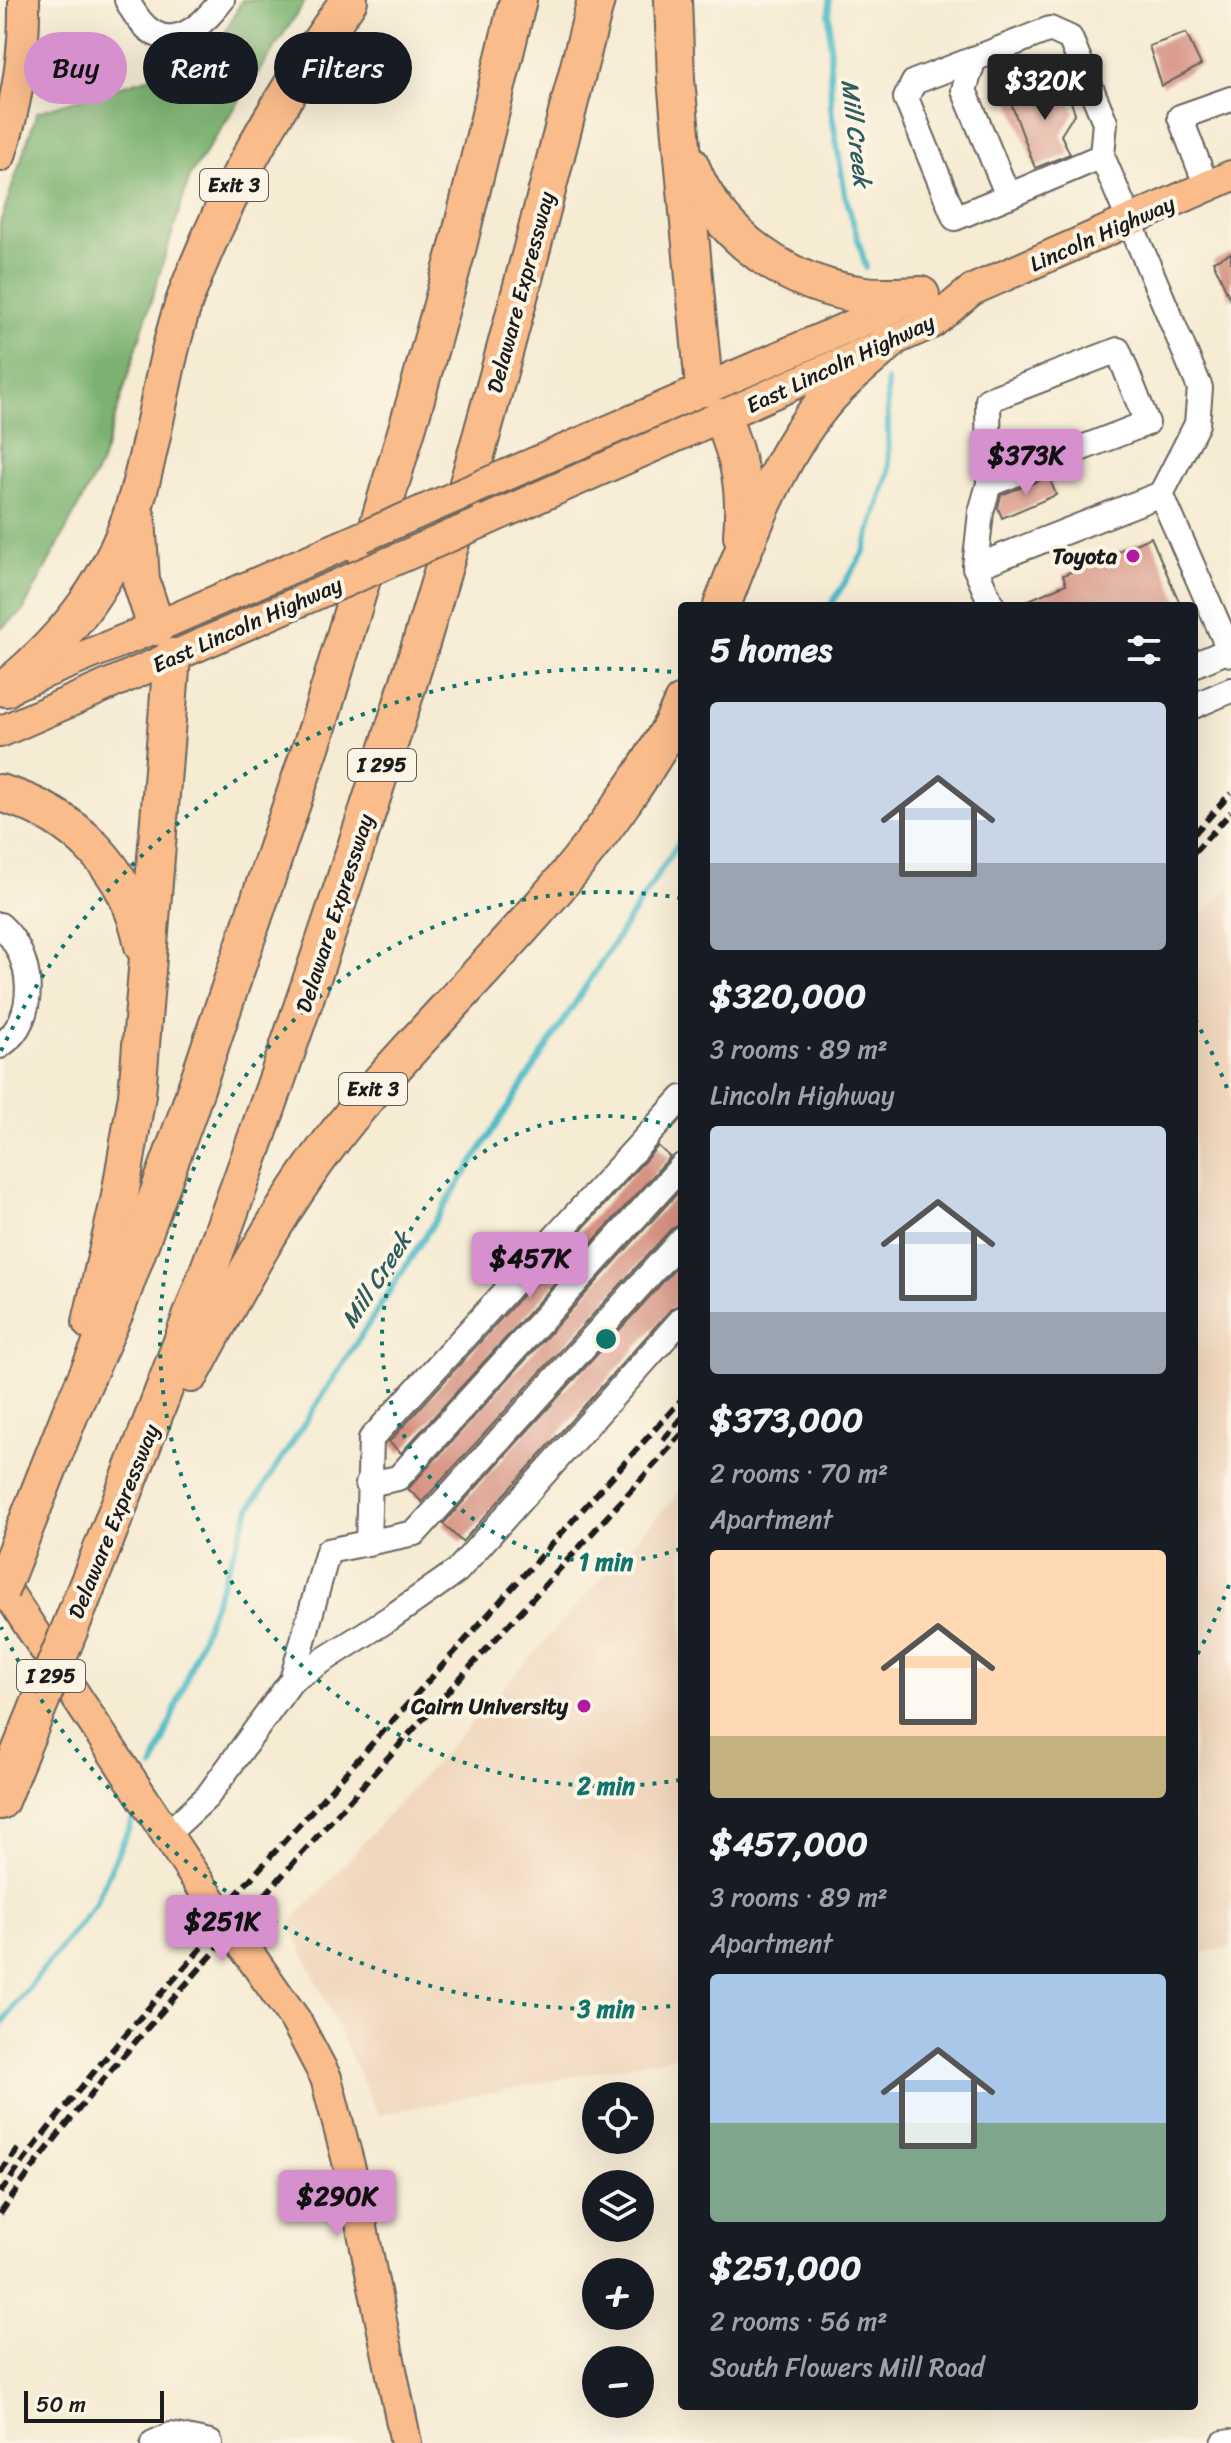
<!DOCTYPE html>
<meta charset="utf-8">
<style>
body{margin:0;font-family:Sriracha,sans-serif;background:#242831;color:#f1f3f6;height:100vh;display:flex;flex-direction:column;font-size:30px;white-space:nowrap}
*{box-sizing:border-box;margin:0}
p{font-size:26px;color:#9ea1a6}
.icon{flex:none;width:44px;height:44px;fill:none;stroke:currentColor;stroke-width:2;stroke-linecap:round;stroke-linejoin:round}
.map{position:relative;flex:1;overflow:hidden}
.details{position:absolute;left:678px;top:602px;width:520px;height:1808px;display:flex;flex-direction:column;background:#171b24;border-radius:8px;box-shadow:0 8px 32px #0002}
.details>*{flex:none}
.guide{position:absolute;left:24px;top:32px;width:534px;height:72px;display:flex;gap:16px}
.buttons{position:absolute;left:582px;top:2082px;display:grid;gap:16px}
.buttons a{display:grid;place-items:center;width:72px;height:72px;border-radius:50%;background:#171b24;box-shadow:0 8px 32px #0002;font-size:40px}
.scale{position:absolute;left:24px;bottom:20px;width:140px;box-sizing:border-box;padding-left:8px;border:4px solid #1c1c1c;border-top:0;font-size:22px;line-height:28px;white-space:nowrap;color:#1c1c1c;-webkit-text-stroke:6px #fcf5e5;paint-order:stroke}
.price{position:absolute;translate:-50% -68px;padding:0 18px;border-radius:8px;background:#d690ce;color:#111;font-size:26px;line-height:52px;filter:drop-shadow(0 2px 4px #0008)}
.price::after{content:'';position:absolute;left:50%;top:48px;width:24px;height:18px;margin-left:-12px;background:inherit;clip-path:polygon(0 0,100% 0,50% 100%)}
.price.selected{background:#222;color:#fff}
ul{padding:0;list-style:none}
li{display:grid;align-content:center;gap:16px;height:424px;padding:0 32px}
li span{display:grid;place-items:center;height:248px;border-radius:8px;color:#555}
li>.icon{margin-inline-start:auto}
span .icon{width:144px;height:144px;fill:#fffc;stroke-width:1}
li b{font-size:34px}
h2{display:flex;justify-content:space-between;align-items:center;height:96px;padding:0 32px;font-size:34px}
.pill{padding:0 28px;border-radius:36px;background:#171b24;box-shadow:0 8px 32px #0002;font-size:28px;line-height:72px}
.pill.selected{background:#d690ce;color:#111}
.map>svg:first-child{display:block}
.built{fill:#f0d6bc}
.forest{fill:#7cb26f;stroke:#4c6746;stroke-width:2}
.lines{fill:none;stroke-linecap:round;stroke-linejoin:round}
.stream{stroke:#4dbbc7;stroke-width:6}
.building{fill:#d69282}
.minor-casing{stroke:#68645c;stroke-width:28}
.major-casing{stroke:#68645c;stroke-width:34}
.highway-casing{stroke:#68645c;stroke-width:40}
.minor{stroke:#fff;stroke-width:24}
.major{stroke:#fabc8b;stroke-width:30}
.highway{stroke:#fabc8b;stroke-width:36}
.rail{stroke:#1c1c1c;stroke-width:6;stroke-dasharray:12 6;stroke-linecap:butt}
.major-bridge-casing{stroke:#68645c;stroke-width:34;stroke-linecap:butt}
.highway-bridge-casing{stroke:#68645c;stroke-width:40;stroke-linecap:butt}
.major-bridge{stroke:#fabc8b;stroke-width:30}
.highway-bridge{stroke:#fabc8b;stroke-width:36}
.ring{fill:none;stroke:#0f766e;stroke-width:4;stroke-dasharray:4 8}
.poi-dot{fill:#b5179e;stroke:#fcf5e5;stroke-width:3}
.labels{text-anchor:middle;stroke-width:8;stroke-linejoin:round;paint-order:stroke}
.shield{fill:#fcf5e5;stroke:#5f5d58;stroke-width:2}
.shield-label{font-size:20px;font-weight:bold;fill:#1c1c1c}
.street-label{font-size:22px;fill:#1c1c1c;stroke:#fcf5e5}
.poi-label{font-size:22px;font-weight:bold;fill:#1c1c1c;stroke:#fcf5e5;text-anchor:end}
.water-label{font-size:24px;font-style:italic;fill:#305c60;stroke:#fcf5e5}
.centre{fill:#0f766e;stroke:#fcf5e5;stroke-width:4}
.ring-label{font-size:24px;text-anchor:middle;font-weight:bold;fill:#0f766e;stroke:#fcf5e5;stroke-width:8;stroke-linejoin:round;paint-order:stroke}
</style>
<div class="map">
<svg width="1231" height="2443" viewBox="0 0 1231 2443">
<rect width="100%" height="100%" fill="#fcf5e5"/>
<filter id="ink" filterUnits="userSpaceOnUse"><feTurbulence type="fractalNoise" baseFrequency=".0125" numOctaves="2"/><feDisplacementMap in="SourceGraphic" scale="16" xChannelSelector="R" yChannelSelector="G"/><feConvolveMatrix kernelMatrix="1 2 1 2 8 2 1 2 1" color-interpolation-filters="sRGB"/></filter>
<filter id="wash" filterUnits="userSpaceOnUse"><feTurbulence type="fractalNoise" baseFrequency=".006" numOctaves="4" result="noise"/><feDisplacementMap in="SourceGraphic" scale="32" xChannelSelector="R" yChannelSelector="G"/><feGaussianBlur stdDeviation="1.8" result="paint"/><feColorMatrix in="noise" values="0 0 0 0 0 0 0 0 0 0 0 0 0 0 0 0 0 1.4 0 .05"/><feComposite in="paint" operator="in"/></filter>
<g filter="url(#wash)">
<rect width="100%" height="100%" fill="#f6ebd3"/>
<g class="built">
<path d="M1231,884V1947L1194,1954V925Z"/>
<path d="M682,1489V2055L378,2115L290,1924Z"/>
</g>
<path class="forest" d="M242,0H306L190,176L100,466L22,612L0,629V223L37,112L212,58Z"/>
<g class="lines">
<g class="stream">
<path d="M829,0L831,108L845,194L866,267"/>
<path d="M830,606L864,552L889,472L887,380"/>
<path d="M153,1768L250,1508L682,837"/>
<path d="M0,2028L14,2006L94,1906L132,1821"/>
</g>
</g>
<g id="blocks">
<g class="building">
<path d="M1186,33L1201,65L1162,86L1149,46Z"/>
<path d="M1063,80L1075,113L1061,135L1070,154L1035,168L1010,100Z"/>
<path d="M1231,253V301L1213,261Z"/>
<path d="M1049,477L1056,495L1002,518L998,508L1001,495Z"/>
<path d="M1151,537L1181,606H1015L1066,584L1063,575Z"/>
<path d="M658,1146L670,1157L401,1453L389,1442Z"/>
<path d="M682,1188V1224L671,1229L422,1502L408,1489Z"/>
<path d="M682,1261V1303L671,1309L462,1542L443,1524Z"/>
</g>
</g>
</g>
<g filter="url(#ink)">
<use href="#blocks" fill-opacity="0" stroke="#68645c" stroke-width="2"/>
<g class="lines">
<defs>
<g id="minor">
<path d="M127,0C155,56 189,43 222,0"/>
<path d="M974,59L914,82L906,98L955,218L1008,196"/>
<path d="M1207,187L1180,117L1231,99"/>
<path d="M1161,494L1231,654"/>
<path d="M975,567L981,512L989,484L988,400L1118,350L1147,423L989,484"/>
<path d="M992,606L975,567L1161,494L1197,424L1200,388L1102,156L1105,122L1070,38L1050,29L974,59L964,90L1008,196L1102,156"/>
<path d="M1194,665L1229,650"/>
<path d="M1194,706L1231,690"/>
<path d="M0,925C34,955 40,1018 0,1046"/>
<path d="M368,1484L398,1478L682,1166"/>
<path d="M368,1544L371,1439L682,1098"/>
<path d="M292,1680L390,1618L457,1571L682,1319"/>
<path d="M167,1834L207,1797L292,1680L328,1551L415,1533L682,1239"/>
<path d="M153,2443L171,2435L210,2443"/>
<path d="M1224,2443L1231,2442"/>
</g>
<g id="major">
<path d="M0,156C17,104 25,55 24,0"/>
<path d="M527,466L915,298"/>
<path d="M480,523L932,323L972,290L1231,176"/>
<path d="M17,684L156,627L362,537"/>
<path d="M0,732L298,602"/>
<path d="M0,1581L193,1874L296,2021L326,2078L350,2169L406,2443"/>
</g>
<g id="highway">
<path d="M673,0L676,79L704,388"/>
<path d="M690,164C717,236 789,286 865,295C884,297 903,296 921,295"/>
<path d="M722,417C740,460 746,490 742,536"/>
<path d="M137,518L141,581L156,627"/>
<path d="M722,606C744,546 777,461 817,411C837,385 863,364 888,343"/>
<path d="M6,688C70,635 114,578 137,497C157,429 163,358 188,291C228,186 284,92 349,0"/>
<path d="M0,793C74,814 129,869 143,946"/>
<path d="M91,1322L119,1201L137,1095L172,657"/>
<path d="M191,1374C242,1279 292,1184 362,1103C448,1002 547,912 623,802C645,771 667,738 682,703"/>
<path d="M19,1543L70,1414L116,1310L188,1112L318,726L415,402L457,250L518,0"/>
<path d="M75,1616C204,1297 319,972 421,643C486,431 541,215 596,0"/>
<path d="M0,1801L26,1737"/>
</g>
</defs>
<use href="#minor" class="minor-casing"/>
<use href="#major" class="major-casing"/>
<use href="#highway" class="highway-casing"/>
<use href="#minor" class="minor"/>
<use href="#major" class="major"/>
<use href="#highway" class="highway"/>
<g class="rail">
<path d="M1194,834L1231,793"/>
<path d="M1194,853L1231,812"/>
<path d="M663,1440L682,1418"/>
<path d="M209,1925L682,1399"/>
<path d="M0,2173L20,2147"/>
<path d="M0,2193C69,2097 147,2008 227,1920"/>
<path d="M0,2214C72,2109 159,2015 243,1920C387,1756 536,1596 682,1434"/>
</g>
<defs>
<g id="major-bridge">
<path d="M362,537L527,466"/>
<path d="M298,602L480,523"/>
</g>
<g id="highway-bridge">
<path d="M0,1591L19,1543"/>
<path d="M26,1737L75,1616"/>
</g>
</defs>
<use href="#major-bridge" class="major-bridge-casing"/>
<use href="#highway-bridge" class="highway-bridge-casing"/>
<use href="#major-bridge" class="major-bridge"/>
<use href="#highway-bridge" class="highway-bridge"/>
</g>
</g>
<g class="ring">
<path d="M680 1549A223 223 0 1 1 680 1129"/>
<path d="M680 1780A447 447 0 1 1 680 898"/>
<path d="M1229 1585A670 670 0 0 1 1195 1659M682 2005A670 670 0 0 1 1 1627M1 1051A670 670 0 0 1 682 673M1195 1019A670 670 0 0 1 1229 1093"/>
</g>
<g class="poi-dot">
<circle cx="1133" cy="556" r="8"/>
<circle cx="584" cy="1706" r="8"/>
</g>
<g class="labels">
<g class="shield">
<rect x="200" y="169" width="68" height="32" rx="6"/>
<rect x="348" y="749" width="68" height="32" rx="6"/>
<rect x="339" y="1073" width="68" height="32" rx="6"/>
<rect x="17" y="1660" width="68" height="32" rx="6"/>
</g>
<g class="shield-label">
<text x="234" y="192">Exit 3</text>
<text x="382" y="772">I 295</text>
<text x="373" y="1096">Exit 3</text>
<text x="51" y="1683">I 295</text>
</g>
<g class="street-label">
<text transform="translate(1102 233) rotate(-24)" y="8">Lincoln Highway</text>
<text transform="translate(520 292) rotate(-75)" y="8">Delaware Expressway</text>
<text transform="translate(840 363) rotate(-25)" y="8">East Lincoln Highway</text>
<text transform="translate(247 624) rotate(-24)" y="8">East Lincoln Highway</text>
<text transform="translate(334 913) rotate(-72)" y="8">Delaware Expressway</text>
<text transform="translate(113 1521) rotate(-68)" y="8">Delaware Expressway</text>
</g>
<g class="poi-label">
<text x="1117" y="564">Toyota</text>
<text x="568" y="1714">Cairn University</text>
</g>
<g class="water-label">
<text transform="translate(856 133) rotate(83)" y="8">Mill Creek</text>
<text transform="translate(376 1280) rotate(-57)" y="8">Mill Creek</text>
</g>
</g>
<circle cx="606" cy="1339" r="12" class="centre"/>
<g class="ring-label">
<text x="606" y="1570">1 min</text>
<text x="606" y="1794">2 min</text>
<text x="606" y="2017">3 min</text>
</g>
</svg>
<div class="buttons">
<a><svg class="icon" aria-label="locate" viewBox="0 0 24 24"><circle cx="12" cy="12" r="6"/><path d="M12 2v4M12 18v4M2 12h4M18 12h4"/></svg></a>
<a><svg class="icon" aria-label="layers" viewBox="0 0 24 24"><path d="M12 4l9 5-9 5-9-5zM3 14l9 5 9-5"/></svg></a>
<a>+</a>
<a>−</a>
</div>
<div class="scale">50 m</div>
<b class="price selected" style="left:1045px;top:122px">$320K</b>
<b class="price" style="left:1026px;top:497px">$373K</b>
<b class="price" style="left:530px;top:1300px">$457K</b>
<b class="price" style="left:222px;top:1963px">$251K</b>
<b class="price" style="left:337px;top:2238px">$290K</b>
<div class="guide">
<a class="pill selected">Buy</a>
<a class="pill">Rent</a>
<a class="pill">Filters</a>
</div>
<section class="details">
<h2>5 homes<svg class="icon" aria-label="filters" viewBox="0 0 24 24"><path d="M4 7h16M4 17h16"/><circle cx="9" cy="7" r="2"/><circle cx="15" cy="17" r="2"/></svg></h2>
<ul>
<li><span style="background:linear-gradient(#c9d6e8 65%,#9aa5b1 0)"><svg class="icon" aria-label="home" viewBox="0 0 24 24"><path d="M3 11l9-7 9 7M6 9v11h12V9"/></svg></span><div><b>$320,000</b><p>3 rooms · 89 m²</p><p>Lincoln Highway</p></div></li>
<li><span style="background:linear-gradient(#c9d6e8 75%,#9aa5b1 0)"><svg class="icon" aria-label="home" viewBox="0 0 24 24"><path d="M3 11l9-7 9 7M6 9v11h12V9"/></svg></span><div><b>$373,000</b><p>2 rooms · 70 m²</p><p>Apartment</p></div></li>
<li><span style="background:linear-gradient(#ffd9b3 75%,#c2b280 0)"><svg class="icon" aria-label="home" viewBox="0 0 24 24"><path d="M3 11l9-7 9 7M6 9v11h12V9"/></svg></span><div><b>$457,000</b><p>3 rooms · 89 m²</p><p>Apartment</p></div></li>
<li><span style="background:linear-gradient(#a9c7e8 60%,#7fa58c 0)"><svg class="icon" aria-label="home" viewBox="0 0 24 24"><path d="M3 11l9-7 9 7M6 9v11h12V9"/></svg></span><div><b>$251,000</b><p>2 rooms · 56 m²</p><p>South Flowers Mill Road</p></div></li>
</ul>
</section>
</div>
